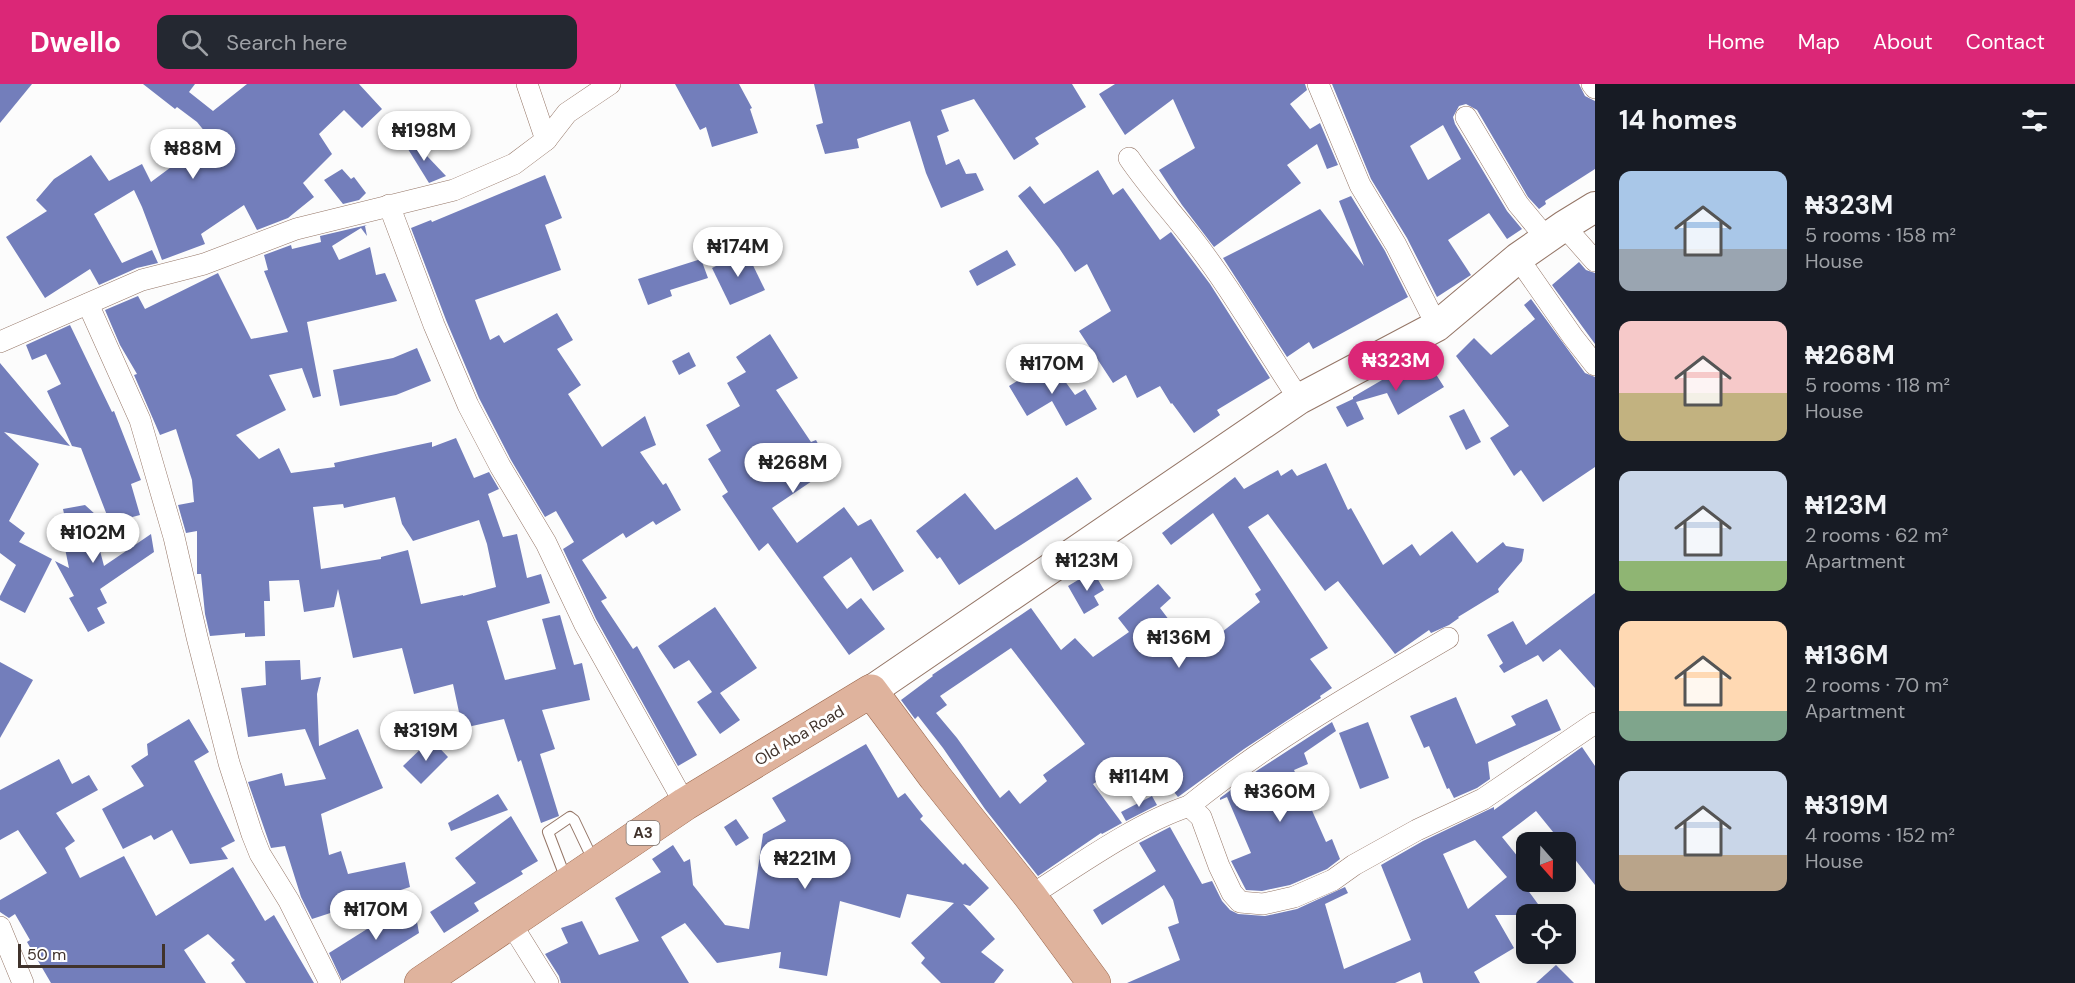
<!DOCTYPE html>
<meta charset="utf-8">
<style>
body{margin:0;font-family:"DM Sans",sans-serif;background:#242831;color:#f1f3f6;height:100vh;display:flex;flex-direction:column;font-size:22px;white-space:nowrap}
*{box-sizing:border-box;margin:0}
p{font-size:20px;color:#9ea1a6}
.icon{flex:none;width:33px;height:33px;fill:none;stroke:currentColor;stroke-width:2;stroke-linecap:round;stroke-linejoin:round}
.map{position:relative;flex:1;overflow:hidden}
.details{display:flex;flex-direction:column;background:#171b24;width:480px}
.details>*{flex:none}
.needle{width:39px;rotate:160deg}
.controls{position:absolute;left:1516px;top:748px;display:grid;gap:12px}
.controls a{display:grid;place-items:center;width:60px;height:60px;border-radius:12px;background:#171b24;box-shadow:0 3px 15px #0003;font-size:30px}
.scale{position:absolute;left:18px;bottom:15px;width:147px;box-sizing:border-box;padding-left:6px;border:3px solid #40332c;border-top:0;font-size:16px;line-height:21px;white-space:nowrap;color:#40332c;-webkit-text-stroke:4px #fff;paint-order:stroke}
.price{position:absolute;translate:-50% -51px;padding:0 14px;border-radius:21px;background:#fff;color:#222;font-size:20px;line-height:39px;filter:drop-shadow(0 2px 3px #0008)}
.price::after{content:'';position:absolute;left:50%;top:36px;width:18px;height:14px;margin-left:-9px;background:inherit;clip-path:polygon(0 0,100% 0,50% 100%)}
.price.active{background:#db2777;color:#fff}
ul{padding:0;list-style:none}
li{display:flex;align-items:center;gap:18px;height:150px;padding:0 24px}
li span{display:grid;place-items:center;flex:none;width:168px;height:120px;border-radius:12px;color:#555}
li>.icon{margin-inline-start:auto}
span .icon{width:72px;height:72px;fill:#fffc;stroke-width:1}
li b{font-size:26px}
h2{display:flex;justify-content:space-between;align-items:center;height:72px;padding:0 24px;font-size:26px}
header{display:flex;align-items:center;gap:36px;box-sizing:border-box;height:84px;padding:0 30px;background:#db2777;color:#fff}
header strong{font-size:28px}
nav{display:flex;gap:33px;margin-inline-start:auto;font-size:21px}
.search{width:420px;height:54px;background:#242831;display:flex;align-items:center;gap:15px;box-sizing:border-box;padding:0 21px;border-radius:12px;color:#9ea1a6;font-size:22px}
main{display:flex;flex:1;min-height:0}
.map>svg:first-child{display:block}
.building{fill:#737ebb;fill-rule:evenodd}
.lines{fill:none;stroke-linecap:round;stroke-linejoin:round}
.lane-casing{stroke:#957667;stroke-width:12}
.street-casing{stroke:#957667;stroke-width:22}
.secondary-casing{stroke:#957667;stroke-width:32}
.primary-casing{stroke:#9a664b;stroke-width:34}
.lane{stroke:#fff;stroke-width:10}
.street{stroke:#fff;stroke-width:21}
.secondary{stroke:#fff;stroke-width:30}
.primary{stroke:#dfb39d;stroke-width:33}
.labels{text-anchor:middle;stroke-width:6;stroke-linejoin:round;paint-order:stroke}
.shield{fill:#fff;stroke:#79706b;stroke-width:1.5}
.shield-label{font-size:15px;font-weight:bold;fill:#40332c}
.street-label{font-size:16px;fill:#40332c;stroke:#fff}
</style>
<header>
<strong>Dwello</strong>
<div class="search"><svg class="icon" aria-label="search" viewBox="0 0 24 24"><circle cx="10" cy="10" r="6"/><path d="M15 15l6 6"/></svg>Search here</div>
<nav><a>Home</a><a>Map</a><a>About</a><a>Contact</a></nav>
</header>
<main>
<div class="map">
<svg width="1595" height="899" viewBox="0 0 1595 899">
<rect width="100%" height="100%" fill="#fcfcfc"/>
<g class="building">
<path d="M0,0H32L0,39Z"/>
<path d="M143,0H195L189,8L213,27L247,0H359L382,25L362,44L344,26L319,50L332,70L303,99L314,113L288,134L257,146L244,121L201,150L205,160L162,176L142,123L134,106L94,130L122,179L152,166L158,179L137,184L99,201L90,185L45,214L6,153L47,127L36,116L54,95L91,71L109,97L142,80L151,98L210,54L197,38L177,23L175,25Z"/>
<path d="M675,0H739L752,24L750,25L758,49L712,63L706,43L700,46Z"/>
<path d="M814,0H1072L1086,23L1035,54L1039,60L1014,76L974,15L941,26L949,47L937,52L946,81L959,75L966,90L976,89L984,106L941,124L926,89L910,37L857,55L859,64L825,70L816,41L823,39Z"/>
<path d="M1115,0H1305L1307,6L1290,20L1310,45L1320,39L1338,81L1327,85L1317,60L1287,81L1301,99L1214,163L1182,121L1159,86L1195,64L1173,15L1125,51L1099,10Z"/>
<path d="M1332,0H1579L1585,12L1595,17V85L1545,117L1546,120L1539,125L1528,113L1477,26L1466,20L1459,22L1453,33L1455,40L1507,127L1522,145L1507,155L1489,129L1448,156L1471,191L1437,213L1407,154L1371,95ZM1443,41L1461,75L1428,96L1410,62Z"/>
<path d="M408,52L446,92L429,99L403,57Z"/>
<path d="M342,85L351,95L354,93L366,109L359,116L343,120L324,96Z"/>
<path d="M1098,86L1113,111L1123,104L1160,156L1171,148L1210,200L1270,294L1217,326L1220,331L1194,349L1172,319L1171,320L1160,302L1137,314L1126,291L1113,299L1079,247L1111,227L1087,180L1075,188L1059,164L1018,112L1030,102L1044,120Z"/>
<path d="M545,91L562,134L545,141L561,186L475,216L490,256L499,251L504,259L557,229L573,256L557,265L581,301L568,310L602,363L645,332L656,361L640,368L663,401L666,399L681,426L656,441L653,437L626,454L623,449L582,476L607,514L601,517L633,565L637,562L697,671L678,682L596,535L563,465L574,458L556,427L545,433L511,376L479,314L446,236L411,144L431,136L432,138Z"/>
<path d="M1351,112L1385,167L1408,213L1313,265L1309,258L1287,273L1223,174L1320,125L1364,182L1339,117Z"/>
<path d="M367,141L365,142L367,152L361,144L332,162L339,176L370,163L376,191L385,189L397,217L307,238L321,312L313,314L302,284L269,291L286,326L236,351L259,375L279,364L291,389L335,383L334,379L432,358V363L456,354L474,394L489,388L499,405L488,410L503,453L517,450L527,494L541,490L550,519L487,537L505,596L556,585L542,535L560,531L574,581L582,579L590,616L542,626L555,665L540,670L559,732L541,739L521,676L518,678L504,635L472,642L463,647L453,600L414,610L402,564L353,574L338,505L334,523L304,528L299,496L269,497L270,517H264L265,552L245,553V549L210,552L205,530L201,490H197V447L186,449L178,421L194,418L192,396L176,345L160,351L134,291L137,290L120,261L105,226L138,212L145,225L218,189L251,255L288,248L264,187L268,186L264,171L291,161L292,165L321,158L320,152ZM395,413L402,440L413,457L479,436L487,460L496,503L463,512V511L421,520L408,466L381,473V475L321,485L313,423L343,420L344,424Z"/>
<path d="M1007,166L1016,181L977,202L969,187Z"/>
<path d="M746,167L765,206L730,221L712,184Z"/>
<path d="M701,175L708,194L670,206L672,212L648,221L638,195Z"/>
<path d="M1579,178L1586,186L1595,189V260L1552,201Z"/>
<path d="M1531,215L1585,289L1595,293V383L1543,418L1521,386L1514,392L1490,354L1509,342L1456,272L1474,254L1491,271L1535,235L1524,221Z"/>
<path d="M70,241L112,328L114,327L141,396L131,400L140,431L110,439L81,364L72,362L47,307L61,300L46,270L32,276L26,261Z"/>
<path d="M770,250L798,294L776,306L811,358L816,356L833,388L817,397L815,395L772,424L797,459L844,423L858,442L871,435L904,487L873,507L851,473L823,493L847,525L861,514L885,545L849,571L768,459L759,467L722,412L728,408L708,375L721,367L706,341L740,322L727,299L746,288L736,273Z"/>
<path d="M417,264L431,297L396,311L340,322L333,286L393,274Z"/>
<path d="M689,268L696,282L679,291L672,277Z"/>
<path d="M1427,276L1444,303L1398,331L1387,309L1356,318L1364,335L1347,343L1336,323L1353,315V313L1394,289L1397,296Z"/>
<path d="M1051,278L1075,311L1085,305L1097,325L1066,342L1052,317L1027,332L1009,302L1025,292L1027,295Z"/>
<path d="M0,279L70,362L4,348L39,380L9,437L25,449L19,458L52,475L25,529L0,516V512L16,481L0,469Z"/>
<path d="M1464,325L1481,358L1466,366L1449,332Z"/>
<path d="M1326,379L1348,426L1351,424L1383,481L1412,460L1420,472L1452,447L1477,479L1503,458L1506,462L1524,465L1522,477L1498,505L1499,508L1458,533L1459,534L1449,541L1431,549L1429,546L1395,570L1338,497L1325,507L1268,430L1248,443L1328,564L1310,575L1332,604L1320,612L1321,614L1244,665L1178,713L1148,675L1130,688L1125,680L1093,700L1122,739L1102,750L1101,749L1038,792L985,725L943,664L918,632L915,635L901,616L933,592L932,591L1031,524L1061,566L1075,554L1093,573L1129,548L1118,534L1158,500L1171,514L1160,524L1188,561L1216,540L1222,548L1260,518L1255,510L1261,506L1213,429L1171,461L1162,449L1235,393L1244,405L1278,386L1281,392L1292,385L1297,392ZM1011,564L1085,660L1043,691L1047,697L1020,720L1009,706L1000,714L957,654L936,629L947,621L940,612Z"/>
<path d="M1077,393L1092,415L959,501L940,473L937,475L916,447L965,409L995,446Z"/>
<path d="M85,421L106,440L94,444L104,482L151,450L154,468L100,505L107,519L97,524L105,539L88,548L69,514L74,512L55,477L69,484L61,445L67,444L63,425Z"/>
<path d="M1093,487L1104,506L1094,512L1099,521L1084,530L1068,502Z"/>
<path d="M1595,509V604L1560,565L1543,578L1538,571L1504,589L1499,582L1503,579L1487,551L1513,537L1526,561Z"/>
<path d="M715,523L757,584L720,609L740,636L720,650L697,618L712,608L689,576L674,585L658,562Z"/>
<path d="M300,576L301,596L321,593L317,610L319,662L358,645L383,704L321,730L329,771L341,767L348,790L405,778L410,803L312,835L301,813L285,762L271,764L248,698L282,689L285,702L326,695L305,645L248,653L241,604L266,601L265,577Z"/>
<path d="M0,578L33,596L0,654Z"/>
<path d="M1456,613L1476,660L1516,641L1511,632L1547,615L1561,646L1488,678L1490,695L1477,704L1454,714L1449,704L1447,705L1429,662L1424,664L1410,632Z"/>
<path d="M189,635L209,668L194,677L235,757L221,764L228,775L190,780L172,746L154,756L151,751L123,765L102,725L144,702L131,682L148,671L147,660Z"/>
<path d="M1332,638L1336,647L1304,669L1308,680L1294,686L1326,758L1332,755L1340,775L1327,785L1290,801L1262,807L1246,806L1231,777L1251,769L1227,713L1220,716V714L1258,686Z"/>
<path d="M1368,638L1389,694L1360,705L1339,649Z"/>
<path d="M431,655L448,673L421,700L403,682Z"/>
<path d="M866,660L898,714L905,709L923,732L920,735L963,781L965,779L989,804L970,822L963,820L995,855L981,868L1004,886L994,899H941L921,879L925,874L911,859L954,819L907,810L900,834L840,817L827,892L779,884L781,868L717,879L685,839L661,853L689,899H561L559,892L545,870L568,859L561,844L582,837L599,871L639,857L615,814L661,788L652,775L673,761L684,778L690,775L693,801L725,841L749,845L763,750L786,737L772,714Z"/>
<path d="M1582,663L1595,682V801L1566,764V759H1562L1536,727L1502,753L1527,784V805L1546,831H1495L1514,864L1474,888L1480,899H1423L1420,888L1395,899H1127L1180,876L1168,843L1179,839L1173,816L1164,801L1102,841L1093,826L1156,787L1139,759L1170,743L1202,800L1212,797L1222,817L1230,826L1238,830L1265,832L1297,825L1345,803L1348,809L1325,820L1344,885L1411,856L1381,781L1423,757L1494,723V726ZM1475,756L1507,793L1468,825L1443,770Z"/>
<path d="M59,675L72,700L89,691L98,706L56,729L75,757L65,764L80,794L124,772L156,832L233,783L265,837L274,831L314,899H246L231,879L235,876L208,850L184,866L206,899H51L27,858L30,856L15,830L9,834L0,828V816L47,789L18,746L0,756V706Z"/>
<path d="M498,710L508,726L451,747L448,739Z"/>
<path d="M1152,712L1157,721L1126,737L1121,728Z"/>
<path d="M511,732L538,777L521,787L523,790L474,819L479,827L444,849L430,828L476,799L455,774Z"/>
<path d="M736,735L749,754L736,762L724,743Z"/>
<path d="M413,816L419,849L342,897L329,869Z"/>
<path d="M1556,881L1574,899H1536Z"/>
</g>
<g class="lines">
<defs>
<path id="lane" d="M566,795L548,748L570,733L574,736L594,778"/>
<g id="street">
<path d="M1318,0L1360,101L1396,161L1437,242"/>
<path d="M1592,0L1595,4"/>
<path d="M1466,33L1518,120L1547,155"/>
<path d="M546,56L567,29L610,0"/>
<path d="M1129,74C1148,102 1171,127 1192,154C1231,204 1263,261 1299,315"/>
<path d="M389,121L434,241L468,321L500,382L546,459L585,541L685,720"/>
<path d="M1564,142L1595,177"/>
<path d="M1518,174L1573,253L1595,281"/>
<path d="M88,220L140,336L174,453L197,553L229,679L252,750L260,770L289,817L330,899"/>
<path d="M0,258L142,196L204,180L296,145L454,106L514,80L546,56L527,0"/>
<path d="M1189,722C1269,657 1359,606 1448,554"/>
<path d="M1030,812C1077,782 1137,739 1189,722L1201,733L1219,782L1232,809L1240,818L1263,820L1294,813L1333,796L1354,781L1417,746L1483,715L1595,639"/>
<path d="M510,838L548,899"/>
<path d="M0,843L23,899"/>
</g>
<path id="secondary" d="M871,607L1299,315L1437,242L1518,174L1564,142L1595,123"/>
<path id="primary" d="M421,899L685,720L871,607L935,693L1030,812L1094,899"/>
</defs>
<use href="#lane" class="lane-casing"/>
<use href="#street" class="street-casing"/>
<use href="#secondary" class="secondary-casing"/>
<use href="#primary" class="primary-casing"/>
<use href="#lane" class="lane"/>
<use href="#street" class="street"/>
<use href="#secondary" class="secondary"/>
<use href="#primary" class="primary"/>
</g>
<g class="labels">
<rect class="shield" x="626.5" y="737" width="33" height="24" rx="4.5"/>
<g class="shield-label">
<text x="643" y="754">A3</text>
</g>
<g class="street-label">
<text transform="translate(799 651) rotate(-31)" y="6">Old Aba Road</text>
</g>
</g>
</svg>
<div class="controls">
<a><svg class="needle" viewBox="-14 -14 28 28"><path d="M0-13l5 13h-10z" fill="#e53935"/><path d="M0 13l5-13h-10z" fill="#9ea1a6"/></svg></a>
<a><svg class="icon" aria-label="locate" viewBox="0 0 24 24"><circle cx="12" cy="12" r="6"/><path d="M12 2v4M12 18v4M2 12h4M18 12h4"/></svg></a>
</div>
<div class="scale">50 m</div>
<b class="price" style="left:424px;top:78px">₦198M</b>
<b class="price" style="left:193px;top:96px">₦88M</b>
<b class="price" style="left:738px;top:194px">₦174M</b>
<b class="price active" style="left:1396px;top:308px">₦323M</b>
<b class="price" style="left:1052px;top:311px">₦170M</b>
<b class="price" style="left:793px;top:410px">₦268M</b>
<b class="price" style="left:93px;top:480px">₦102M</b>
<b class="price" style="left:1087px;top:508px">₦123M</b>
<b class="price" style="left:1179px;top:585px">₦136M</b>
<b class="price" style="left:426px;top:678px">₦319M</b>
<b class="price" style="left:1139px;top:724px">₦114M</b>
<b class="price" style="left:1280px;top:739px">₦360M</b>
<b class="price" style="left:805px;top:806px">₦221M</b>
<b class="price" style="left:376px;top:857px">₦170M</b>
</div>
<section class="details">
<h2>14 homes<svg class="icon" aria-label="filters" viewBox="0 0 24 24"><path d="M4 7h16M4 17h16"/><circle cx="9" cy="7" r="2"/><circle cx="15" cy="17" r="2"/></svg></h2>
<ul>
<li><span style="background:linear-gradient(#a9c7e8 65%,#9aa5b1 0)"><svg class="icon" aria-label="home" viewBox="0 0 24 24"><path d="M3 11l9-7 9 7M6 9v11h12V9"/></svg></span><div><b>₦323M</b><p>5 rooms · 158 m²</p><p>House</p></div></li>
<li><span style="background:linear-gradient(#f6c9c9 60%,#c2b280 0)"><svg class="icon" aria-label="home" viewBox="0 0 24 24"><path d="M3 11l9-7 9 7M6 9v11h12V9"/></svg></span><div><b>₦268M</b><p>5 rooms · 118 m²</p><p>House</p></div></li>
<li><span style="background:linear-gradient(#c9d6e8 75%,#8fb573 0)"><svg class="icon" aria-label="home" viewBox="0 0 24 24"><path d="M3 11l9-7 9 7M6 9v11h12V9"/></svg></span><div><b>₦123M</b><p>2 rooms · 62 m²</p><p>Apartment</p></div></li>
<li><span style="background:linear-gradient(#ffd9b3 75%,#7fa58c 0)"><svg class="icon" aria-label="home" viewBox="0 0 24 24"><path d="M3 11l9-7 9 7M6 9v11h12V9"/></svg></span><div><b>₦136M</b><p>2 rooms · 70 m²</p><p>Apartment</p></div></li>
<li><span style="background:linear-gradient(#c9d6e8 70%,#b9a48a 0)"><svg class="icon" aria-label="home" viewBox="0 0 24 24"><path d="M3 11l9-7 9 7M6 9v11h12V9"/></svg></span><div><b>₦319M</b><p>4 rooms · 152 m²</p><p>House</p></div></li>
</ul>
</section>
</main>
